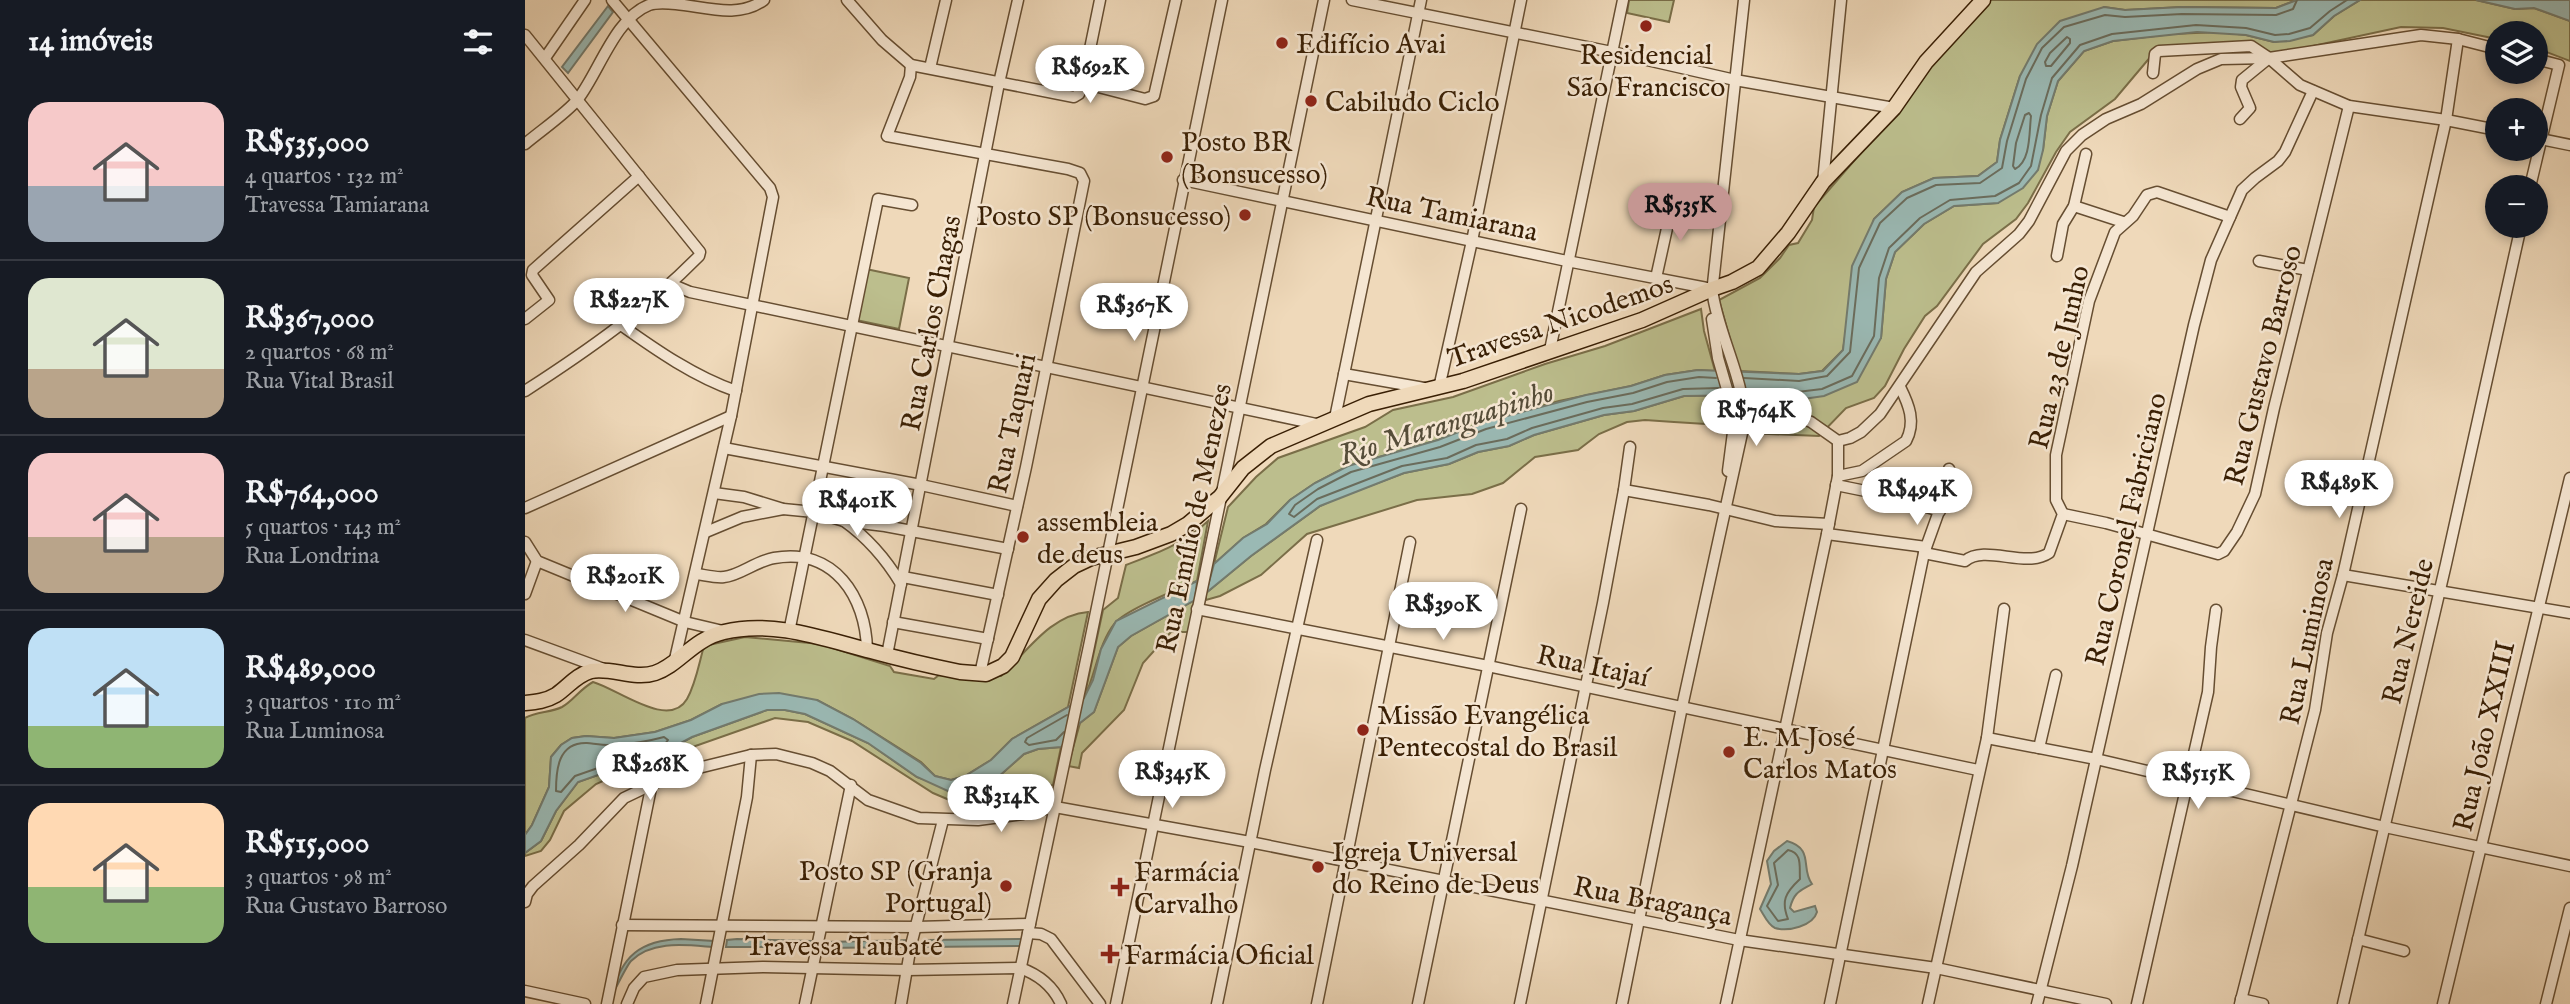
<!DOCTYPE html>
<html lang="pt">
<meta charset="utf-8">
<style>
body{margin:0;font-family:"IM FELL English",serif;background:#242831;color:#f1f3f6;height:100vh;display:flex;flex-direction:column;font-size:26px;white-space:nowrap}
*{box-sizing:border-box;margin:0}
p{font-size:23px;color:#9ea1a6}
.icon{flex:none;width:38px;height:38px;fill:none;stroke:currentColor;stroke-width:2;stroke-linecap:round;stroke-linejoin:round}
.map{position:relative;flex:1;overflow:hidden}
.details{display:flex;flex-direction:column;background:#171b24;width:525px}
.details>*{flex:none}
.tools{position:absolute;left:1960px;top:21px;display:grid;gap:14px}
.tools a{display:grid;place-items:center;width:63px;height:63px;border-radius:50%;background:#171b24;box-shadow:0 4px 10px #0003;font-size:35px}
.price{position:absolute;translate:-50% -60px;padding:0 16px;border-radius:24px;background:#fff;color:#222;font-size:23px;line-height:46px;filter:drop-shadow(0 2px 4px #0008)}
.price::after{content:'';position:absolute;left:50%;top:42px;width:21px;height:16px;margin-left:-10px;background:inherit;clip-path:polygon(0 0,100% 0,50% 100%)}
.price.on{background:#c59692;color:#111}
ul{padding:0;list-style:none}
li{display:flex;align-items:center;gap:21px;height:175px;padding:0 28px}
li+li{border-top:2px solid #363941}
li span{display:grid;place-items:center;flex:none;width:196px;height:140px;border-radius:21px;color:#555}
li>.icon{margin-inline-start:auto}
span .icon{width:84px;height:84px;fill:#fffc;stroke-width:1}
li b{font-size:30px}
h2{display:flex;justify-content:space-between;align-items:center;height:84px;padding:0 28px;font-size:30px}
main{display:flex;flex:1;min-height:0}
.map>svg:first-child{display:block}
.green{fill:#bcbe8d;stroke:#7a6e48;stroke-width:2}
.water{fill:#9ab9b4;stroke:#737b6e;stroke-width:2}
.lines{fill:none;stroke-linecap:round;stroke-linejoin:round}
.shore{stroke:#6a6c5c;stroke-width:2}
.minor-casing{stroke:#664e32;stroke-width:13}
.major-casing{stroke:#391f04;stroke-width:17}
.minor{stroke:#f5e6d2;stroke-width:10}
.major{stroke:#efd9ba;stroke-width:14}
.poi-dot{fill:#8f2418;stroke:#f5e6d2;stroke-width:2.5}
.labels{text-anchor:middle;stroke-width:5;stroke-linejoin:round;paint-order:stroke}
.poi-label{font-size:28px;fill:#391f04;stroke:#f5e6d2;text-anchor:start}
.street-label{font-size:28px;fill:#391f04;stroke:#f5e6d2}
.water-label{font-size:30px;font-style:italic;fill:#564d39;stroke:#f5e6d2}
</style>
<main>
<section class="details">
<h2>14 imóveis<svg class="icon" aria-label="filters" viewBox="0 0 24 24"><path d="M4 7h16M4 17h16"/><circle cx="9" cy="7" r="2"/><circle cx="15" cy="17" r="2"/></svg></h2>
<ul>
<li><span style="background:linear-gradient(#f6c9c9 60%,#9aa5b1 0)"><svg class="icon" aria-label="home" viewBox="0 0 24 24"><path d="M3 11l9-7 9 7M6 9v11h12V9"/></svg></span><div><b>R$535,000</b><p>4 quartos · 132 m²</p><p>Travessa Tamiarana</p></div></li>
<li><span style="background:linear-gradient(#dfe7d0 65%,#b9a48a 0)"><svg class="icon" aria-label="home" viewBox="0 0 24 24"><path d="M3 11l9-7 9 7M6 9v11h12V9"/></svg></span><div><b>R$367,000</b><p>2 quartos · 68 m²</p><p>Rua Vital Brasil</p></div></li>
<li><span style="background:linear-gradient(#f6c9c9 60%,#b9a48a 0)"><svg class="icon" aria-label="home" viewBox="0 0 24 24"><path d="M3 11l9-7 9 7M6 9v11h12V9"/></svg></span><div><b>R$764,000</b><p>5 quartos · 143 m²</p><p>Rua Londrina</p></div></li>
<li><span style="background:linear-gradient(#bfe0f5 70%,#8fb573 0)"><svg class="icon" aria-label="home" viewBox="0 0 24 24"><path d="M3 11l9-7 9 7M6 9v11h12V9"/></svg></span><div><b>R$489,000</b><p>3 quartos · 110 m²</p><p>Rua Luminosa</p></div></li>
<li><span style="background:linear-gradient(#ffd9b3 60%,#8fb573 0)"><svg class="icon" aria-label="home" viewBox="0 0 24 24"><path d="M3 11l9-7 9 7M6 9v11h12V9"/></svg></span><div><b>R$515,000</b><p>3 quartos · 98 m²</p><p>Rua Gustavo Barroso</p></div></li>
</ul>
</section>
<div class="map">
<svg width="2045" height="1004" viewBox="0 0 2045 1004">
<rect width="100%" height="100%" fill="#efd9ba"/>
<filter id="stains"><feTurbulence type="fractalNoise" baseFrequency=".00286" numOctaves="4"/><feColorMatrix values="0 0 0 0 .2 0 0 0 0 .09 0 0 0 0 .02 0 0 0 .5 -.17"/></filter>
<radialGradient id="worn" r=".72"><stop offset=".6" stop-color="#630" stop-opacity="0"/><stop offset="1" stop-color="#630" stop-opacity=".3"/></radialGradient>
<g class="green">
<path d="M1104,0H1149L1144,22L1102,13Z"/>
<path d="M1466,0H1772L1751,8L1657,7L1600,10L1579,7L1495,76L1475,140L1472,162L1453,176L1409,178L1377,192L1349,219L1324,310L1318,350L1297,371L1274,374L1214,371L1194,300L1235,278L1255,258L1264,245L1273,243L1287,220L1289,207L1375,108L1407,61L1453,10Z"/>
<path d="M1835,0H1951L1990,9L2009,8L2045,21V61L2011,48V33H1972V39L1918,28L1876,27L1760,52L1747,53L1726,44L1627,55L1590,99L1545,132L1531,152L1503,203L1491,219L1458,244L1412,306L1400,316L1379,349L1360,386L1349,398L1321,408L1294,436L1222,433L1226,421L1222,396L1232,395L1264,401L1356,338L1361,279L1370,252L1399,224L1429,206L1473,203L1518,150L1522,116L1533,81L1559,51L1588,41L1647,34L1694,32L1721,35L1749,42L1788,35L1809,16Z"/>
<path d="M341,269L384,278L374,329L331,320Z"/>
<path d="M1176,309L1179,331L1190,371L1173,370L1140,375L1106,386L1034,401L959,422L913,440L823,466L790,483L765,500L741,524L718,538L689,564L703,507L731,477L753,458L840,427L868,410L928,397L1020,364L1080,346Z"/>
<path d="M1197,395L1206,419V430L1181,424L1149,422L1120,420L1102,422L1074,434L1053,450L1010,457L978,483L947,494L892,500L782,534L736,575L695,596L681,600V593L726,556L795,506L810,499L879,473L924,464L953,452L984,446L1009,435L1079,415L1109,411L1159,396Z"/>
<path d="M683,521L672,581C654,589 602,609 590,623C573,644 571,674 559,698L578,610L593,598L601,565C630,554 659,544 683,521Z"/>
<path d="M670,600L663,632H646L618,663L599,710L557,753L554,768L543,766L555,723L569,712L593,647L606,636Z"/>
<path d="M563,612L543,707L487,739L466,760L440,776L426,780L410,776L396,762L328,719L292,700L197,704L166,720L130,732L89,738L61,736L47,738L36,745L26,757L24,787L7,825L0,835V718C11,711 25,713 37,707C48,701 55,689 68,682C93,689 144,730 162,699C171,683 174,663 179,646L220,637L295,644L365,666L369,672L409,679L414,675L476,676C502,652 525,615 563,612Z"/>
<path d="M242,710H260L280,714L343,743L392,777L439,793L472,778L499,754L513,749L536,747L528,785L511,787L503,795L473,797L453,804L429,802L408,793L327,741L283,722L250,718L105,769L71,784L39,811L25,840L16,851L0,856V853L16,841L31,811L53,782L141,751L167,737Z"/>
</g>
<g class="water">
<path d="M1772,0H1835L1809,16L1788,35L1765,41L1749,42L1721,35L1672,32L1588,41L1559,51L1533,81L1522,116L1518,150L1513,170L1498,188L1473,203L1429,206L1399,224L1370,252L1361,279L1356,338L1332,382L1299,396L1264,401L1232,395L1159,396L1109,411L1079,415L1009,435L984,446L953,452L924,464L879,473L795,506L726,556L681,593L689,564L718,538L742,524L765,500L790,483L823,466L913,440L959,422L1061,395L1106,386L1140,375L1173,370L1274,374L1298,371L1318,350L1327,266L1349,219L1377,192L1409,178L1453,176L1472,162L1475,140L1495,76L1512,44L1535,21L1579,7L1600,10L1657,7L1751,8Z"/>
<path d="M1951,0H2045V21L2009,8L1990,9Z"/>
<path d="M83,6L88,12L43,73L37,67Z"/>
<path d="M672,581L670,600L606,636L593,647L569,712L555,723L536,747L513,749L499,754L472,778L439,793L425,792L392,777L343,743L280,714L260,710H242L167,737L141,751L53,782L31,811L16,841L0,853V835L7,825L24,787L26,757L36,745L47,738L61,736L89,738L130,732L166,720L197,704L234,694L254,693L292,700L328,719L396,763L410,776L426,780L440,776L466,760L487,739L559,698L568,680L576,649L591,621Z"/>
<path d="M1262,841C1290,849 1275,868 1287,884C1275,891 1269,892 1265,908L1269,912L1290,906L1292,912C1288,926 1263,932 1250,928C1243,925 1239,915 1235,909L1246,884L1242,861L1249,851Z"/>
<path d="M156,939L189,941L188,947C161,945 127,940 106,961C102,965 91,988 87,995C96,956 116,940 156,939Z"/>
<path d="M212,939L288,941L287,947H201L202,940Z"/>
<path d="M498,939L496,946L400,947L401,940Z"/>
<path d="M387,940L385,946L376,947L302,948V942Z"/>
</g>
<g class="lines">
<g class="shore">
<path d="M1542,37L1545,39V43L1526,66H1521L1520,62L1525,53Z"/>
<path d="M1504,113L1506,116C1504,133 1506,161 1490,169L1488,166L1491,143L1500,115Z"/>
<path d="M1191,378L1174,377L1142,382L1108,393L1062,402L961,429L915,447L826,472L793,489L770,505L764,514L769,517L792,499L877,466L922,458L951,445L982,439L1007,428L1078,408L1107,404L1158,389L1194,388"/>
<path d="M1219,378L1274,381L1302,376L1325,352L1334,268L1355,223L1382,198L1411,185L1455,183L1477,168L1482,141L1501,79L1517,48L1539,27L1580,15L1600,17L1657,14L1751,15L1768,9L1772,0"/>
<path d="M1222,389L1264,393L1297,389L1327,376L1349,336L1354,278L1364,248L1395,218L1425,200L1470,196L1494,183L1506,166L1516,115L1527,78L1555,45L1587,34L1671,25L1721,28L1750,35L1764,34L1785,28L1805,11L1822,0"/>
<path d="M539,732L531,740L504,745L500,742L502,738L542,715"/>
<path d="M139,737L143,740L139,745L50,776L36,792L31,791C31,770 33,742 62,743C71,744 80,746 90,745C106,744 124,741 139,737Z"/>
<path d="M1263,850C1278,853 1274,867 1275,879C1260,893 1256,901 1263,919L1253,921L1242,906L1253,885L1249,863Z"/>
</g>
<defs>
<g id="minor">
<path d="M87,0L245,188L248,197L206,416L150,659"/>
<path d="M322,0L357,40L386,65L549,97L554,94L558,83L575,0"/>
<path d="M827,0L1087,52L1210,80L1369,108"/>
<path d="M0,35L175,252L174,256C122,309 62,351 0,391"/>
<path d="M20,58L60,0"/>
<path d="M386,65L385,77L362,136L543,169L555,173L559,181L501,467L455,674"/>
<path d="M405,68L421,0"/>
<path d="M1628,73L1630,54L1634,51L1726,46L1744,58L1775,85L1824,106L1921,120L1972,130"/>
<path d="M558,83L620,99L629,96L651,0"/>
<path d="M1715,119L1725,108L1716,87L1717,80L1744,58"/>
<path d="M2011,138L2045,145"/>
<path d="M0,144C14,132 43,112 53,99C74,72 90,18 124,5C132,2 142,3 151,4C181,7 213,19 239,0"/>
<path d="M658,180L1042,261L1187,289"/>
<path d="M1298,182L1316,0"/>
<path d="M2005,187L2034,65L2011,59"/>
<path d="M1549,206L1598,222"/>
<path d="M1532,256L1538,224L1549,206L1561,154"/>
<path d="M1734,261L1783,270"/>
<path d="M1131,278L1148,201"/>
<path d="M146,284L165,292L796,425"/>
<path d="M1187,293L1219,0"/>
<path d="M0,319L24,300L7,275L8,270L114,176"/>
<path d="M1187,319L1193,358L1210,417L1203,471"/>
<path d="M96,325C131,350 170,377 211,391"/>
<path d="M1025,350L1098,0"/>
<path d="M819,374L899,388"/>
<path d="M914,388L947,241L996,0"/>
<path d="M810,418L896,0"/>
<path d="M1219,424L1263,412L1286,422L1313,441L1325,438L1336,432L1355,414L1451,272L1494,234L1504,221L1541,151L1557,135L1581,119L1616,104L1672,69L1696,59L1744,58L1896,35L1933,39L1972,49"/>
<path d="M199,448L396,485L492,506"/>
<path d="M1313,476L1337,471L1381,441C1391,422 1384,405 1375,387"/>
<path d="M1311,485L1365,496L1415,511"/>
<path d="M1099,490L1184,505L1250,521L1304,524"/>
<path d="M189,493L219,497L258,509L289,512L319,521L360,526L483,549"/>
<path d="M0,508L206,416"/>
<path d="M1538,514L1581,523L1693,554L1699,551L1712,532L1730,494L1749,408L1824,106"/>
<path d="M319,521C343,538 361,559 376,584"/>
<path d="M181,532L217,517L258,509"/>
<path d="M1302,534L1401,547"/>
<path d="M0,542L12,561L160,622L198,631"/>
<path d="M1399,553L1440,561C1460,544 1501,569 1524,553L1538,514L1531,500V455L1564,301L1590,232L1608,216L1622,195L1632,192L1705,217"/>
<path d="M172,574C180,575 190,578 199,577C214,576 231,561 249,558C309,547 341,597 342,650"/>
<path d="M1818,575L2045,613"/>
<path d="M378,577L473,595"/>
<path d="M0,594L12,561"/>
<path d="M672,609L963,666L1453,770"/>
<path d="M368,622L463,639"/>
<path d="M264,632L353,199L387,205"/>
<path d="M0,640L79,669"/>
<path d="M362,655L474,83L493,0"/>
<path d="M1462,738L1571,759L1860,827L2045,866"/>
<path d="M1514,748L1531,675"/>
<path d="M0,902L2,894L8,886L54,845L99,798L149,774L226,755L251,754L287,763L305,771L343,800L394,818L453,820L498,814L530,807L725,842L1214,940L1411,968L1581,1004"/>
<path d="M97,925L392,927L505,924"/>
<path d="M503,933L516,934L526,939L575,1004"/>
<path d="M1833,939L1879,951"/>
<path d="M0,991L60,1004"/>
<path d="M1716,999L1738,1004"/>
<path d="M82,1004L127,783"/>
<path d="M102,1004L109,988L119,977L152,970L238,967L382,970L495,968C515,975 528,986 536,1004"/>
<path d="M181,1004L222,797L226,755"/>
<path d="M280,1004L326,785"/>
<path d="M376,1004L386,945L418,820"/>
<path d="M488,1004L564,646L697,0"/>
<path d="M591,1004L799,0"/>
<path d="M692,1004L740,770L792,540"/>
<path d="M792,1004L885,542"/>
<path d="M893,1004L996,509"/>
<path d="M995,1004L1078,603L1099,490L1105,447"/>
<path d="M1097,1004L1157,707L1219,424C1221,381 1192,333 1187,289"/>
<path d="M1201,1004L1302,534L1313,476V441"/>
<path d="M1305,1004L1399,553L1418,500L1424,469"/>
<path d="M1403,1004L1462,738L1479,609"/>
<path d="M1512,1004L1547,866L1669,325L1686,260L1717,190L1730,178L1753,161L1760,152L1788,91"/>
<path d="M1612,1004L1683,692L1686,647L1691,610"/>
<path d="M1715,1004L1790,710L1802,633L1818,575L1921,120L1933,39"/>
<path d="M1818,1004L1921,564L1996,226"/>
<path d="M1918,1004L2045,478"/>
<path d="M2021,1004L2045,908"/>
</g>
<path id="major" d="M0,703C11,702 21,701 31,695C43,687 51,675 66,671C87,667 109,680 130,673C154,665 168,639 199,632C248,620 299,639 346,651C375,659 405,666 435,672L461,674L478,666L487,657L514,599L531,580L549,566L566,558L611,547L646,534L663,524L695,497L718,468L746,446L844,404L938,381L1117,320L1187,289L1207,282L1233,268L1263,233L1298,182L1369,108L1401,62L1458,0"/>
</defs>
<use href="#minor" class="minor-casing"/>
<use href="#major" class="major-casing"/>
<use href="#minor" class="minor"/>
<use href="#major" class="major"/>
</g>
<g class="poi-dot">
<circle cx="1121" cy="26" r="7"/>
<circle cx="757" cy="43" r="7"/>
<circle cx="786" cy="101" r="7"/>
<circle cx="642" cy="157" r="7"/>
<circle cx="720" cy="215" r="7"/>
<circle cx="498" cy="537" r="7"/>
<circle cx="838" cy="730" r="7"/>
<circle cx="1204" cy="752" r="7"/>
<circle cx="793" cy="867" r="7"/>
<circle cx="481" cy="886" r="7"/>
<path d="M591.5 876.5h7v7h7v7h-7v7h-7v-7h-7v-7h7z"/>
<path d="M581.5 943.5h7v7h7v7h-7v7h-7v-7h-7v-7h7z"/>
</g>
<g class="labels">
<g class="poi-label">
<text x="771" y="53">Edifício Avai</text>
<text x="1121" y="64" text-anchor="middle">Residencial<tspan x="1121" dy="32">São Francisco</tspan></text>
<text x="800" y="111">Cabiludo Ciclo</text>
<text x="656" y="151">Posto BR<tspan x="656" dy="32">(Bonsucesso)</tspan></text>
<text x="706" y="225" text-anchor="end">Posto SP (Bonsucesso)</text>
<text x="512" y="531">assembleia<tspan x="512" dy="32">de deus</tspan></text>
<text x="852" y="724">Missão Evangélica<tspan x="852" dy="32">Pentecostal do Brasil</tspan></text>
<text x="1218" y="746">E. M José<tspan x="1218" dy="32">Carlos Matos</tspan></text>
<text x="807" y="861">Igreja Universal<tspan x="807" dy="32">do Reino de Deus</tspan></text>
<text x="467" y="880" text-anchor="end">Posto SP (Granja<tspan x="467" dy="32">Portugal)</tspan></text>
<text x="609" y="881">Farmácia<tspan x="609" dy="32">Carvalho</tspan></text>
<text x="599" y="964">Farmácia Oficial</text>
</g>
<g class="street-label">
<text transform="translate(927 213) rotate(12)" y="10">Rua Tamiarana</text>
<text transform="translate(1035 320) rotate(-19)" y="10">Travessa Nicodemos</text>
<text transform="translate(405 323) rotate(-79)" y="10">Rua Carlos Chagas</text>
<text transform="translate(1533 357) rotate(-77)" y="10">Rua 23 de Junho</text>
<text transform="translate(1737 365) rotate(-76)" y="10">Rua Gustavo Barroso</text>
<text transform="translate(486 423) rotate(-78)" y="10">Rua Taquari</text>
<text transform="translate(668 518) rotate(-78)" y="10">Rua Emílio de Menezes</text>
<text transform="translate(1600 529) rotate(-77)" y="10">Rua Coronel Fabriciano</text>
<text transform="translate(1882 631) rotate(-77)" y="10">Rua Nereide</text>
<text transform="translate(1781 641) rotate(-78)" y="10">Rua Luminosa</text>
<text transform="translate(1068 665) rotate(12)" y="10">Rua Itajaí</text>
<text transform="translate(1958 736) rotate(-77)" y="10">Rua João XXIII</text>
<text transform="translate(1128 900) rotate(11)" y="10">Rua Bragança</text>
<text x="319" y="955">Travessa Taubaté</text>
</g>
<g class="water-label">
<text transform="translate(921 423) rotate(-17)" y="10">Rio Maranguapinho</text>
</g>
</g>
<rect width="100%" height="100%" filter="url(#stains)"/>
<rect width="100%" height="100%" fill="url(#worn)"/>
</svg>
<div class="tools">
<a><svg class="icon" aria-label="layers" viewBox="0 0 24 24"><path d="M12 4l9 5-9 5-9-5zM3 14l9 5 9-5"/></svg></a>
<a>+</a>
<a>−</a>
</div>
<b class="price" style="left:565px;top:105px">R$692K</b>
<b class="price on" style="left:1155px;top:243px">R$535K</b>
<b class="price" style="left:104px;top:338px">R$227K</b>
<b class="price" style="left:609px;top:343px">R$367K</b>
<b class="price" style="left:1231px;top:448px">R$764K</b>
<b class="price" style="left:1814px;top:520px">R$489K</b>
<b class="price" style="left:1392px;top:527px">R$494K</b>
<b class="price" style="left:332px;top:538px">R$401K</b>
<b class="price" style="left:100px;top:614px">R$201K</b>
<b class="price" style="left:918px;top:642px">R$390K</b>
<b class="price" style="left:125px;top:802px">R$268K</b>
<b class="price" style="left:647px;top:810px">R$345K</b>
<b class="price" style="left:1673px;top:811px">R$515K</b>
<b class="price" style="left:476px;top:834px">R$314K</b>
</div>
</main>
